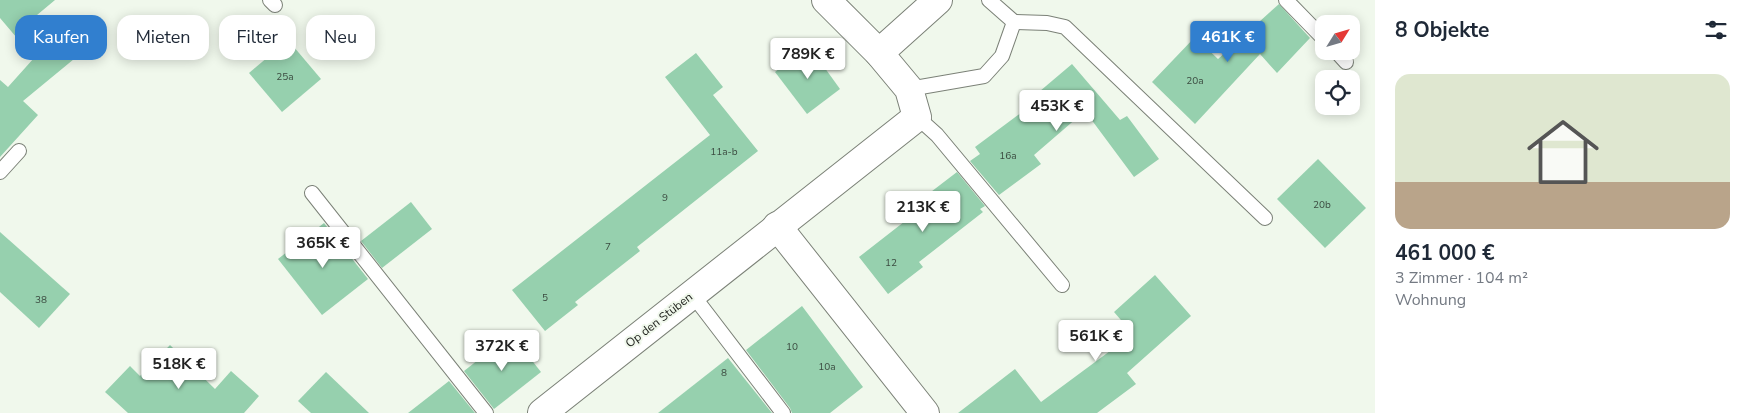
<!DOCTYPE html>
<html lang="de">
<meta charset="utf-8">
<style>
body{margin:0;font-family:"Nunito Sans",sans-serif;background:#f2f2f3;color:#1f2937;height:100vh;display:flex;flex-direction:column;font-size:19px;white-space:nowrap}
*{box-sizing:border-box;margin:0}
p{font-size:16px;color:#747a83}
.icon{flex:none;width:28px;height:28px;fill:none;stroke:currentColor;stroke-width:2;stroke-linecap:round;stroke-linejoin:round}
.map{position:relative;flex:1;overflow:hidden}
.drawer{display:flex;flex-direction:column;background:#fff;width:375px}
.drawer>*{flex:none}
.guide{position:absolute;left:15px;top:15px;width:475px;height:45px;display:flex;gap:10px}
.needle{width:32px;rotate:53deg}
.buttons{position:absolute;left:1315px;top:15px;display:grid;gap:10px}
.buttons a{display:grid;place-items:center;width:45px;height:45px;border-radius:10px;background:#fff;box-shadow:0 2px 12px #0003;font-size:25px}
.price{position:absolute;translate:-50% -42px;padding:0 11px;border-radius:5px;background:#fff;color:#222;font-size:16px;line-height:32px;filter:drop-shadow(0 1px 2px #0008)}
.price::after{content:'';position:absolute;left:50%;top:30px;width:15px;height:11px;margin-left:-8px;background:inherit;clip-path:polygon(0 0,100% 0,50% 100%)}
.price.current{background:#317fcf;color:#fff}
ul{padding:0;list-style:none}
li{display:grid;align-content:center;gap:10px;height:265px;padding:0 20px}
li span{display:grid;place-items:center;height:155px;border-radius:15px;color:#555}
li>.icon{margin-inline-start:auto}
span .icon{width:90px;height:90px;fill:#fffc;stroke-width:1}
li b{font-size:21px}
h2{display:flex;justify-content:space-between;align-items:center;height:60px;padding:0 20px;font-size:21px}
.pill{padding:0 18px;border-radius:15px;background:#fff;box-shadow:0 2px 12px #0003;font-size:18px;line-height:45px}
.pill.current{background:#317fcf;color:#fff}
main{display:flex;flex:1;min-height:0}
.map>svg:first-child{display:block}
.building{fill:#96d0ae}
.lines{fill:none;stroke-linecap:round;stroke-linejoin:round}
.service-casing{stroke:#7b8177;stroke-width:16}
.minor-casing{stroke:#7b8177;stroke-width:30}
.service{stroke:#fff;stroke-width:14}
.minor{stroke:#fff;stroke-width:28}
.labels{text-anchor:middle;stroke-width:4;stroke-linejoin:round;paint-order:stroke}
.number-label{font-size:10px;fill:#3b4b40}
.street-label{font-size:12px;fill:#1d1f1b;stroke:#f0f8ec}
</style>
<main>
<div class="map">
<svg width="1375" height="413" viewBox="0 0 1375 413">
<rect width="100%" height="100%" fill="#f0f8ec"/>
<g class="building">
<path d="M0,0H55L37,15L74,59L23,101L38,115L0,157V80L8,87L34,58L0,18Z"/>
<path d="M1279,4L1310,38L1277,73L1260,54L1195,124L1152,82L1195,37L1218,59Z"/>
<path d="M288,40L321,79L282,112L249,73Z"/>
<path d="M809,46L840,89L807,114L775,72Z"/>
<path d="M696,53L723,87L713,95L758,151L637,247L640,251L575,302L578,305L545,331L512,290L710,135L665,77Z"/>
<path d="M1072,64L1120,120L1127,116L1159,159L1134,177L1085,111L1034,155L1041,164L999,195L970,161L980,154L975,147L1037,101L1033,97Z"/>
<path d="M1318,159L1366,208L1325,248L1277,199Z"/>
<path d="M957,172L985,206L980,209L983,212L919,262L923,267L888,294L859,257L927,204L923,198Z"/>
<path d="M411,202L432,229L382,268L361,241Z"/>
<path d="M324,223L368,279L322,315L278,259Z"/>
<path d="M0,232L70,294L39,328L0,292Z"/>
<path d="M1155,275L1191,316L1127,373L1136,384L1097,413H958L1015,369L1041,402L1133,334L1114,312Z"/>
<path d="M802,306L863,387L830,413H792L790,408L746,350Z"/>
<path d="M511,334L541,372L494,409L464,371Z"/>
<path d="M170,345L215,389L231,371L259,396L244,413H128L105,392L130,366L140,376Z"/>
<path d="M728,358L772,413H658Z"/>
<path d="M326,372L369,413H311L298,401Z"/>
<path d="M449,381L475,413H408Z"/>
</g>
<g class="lines">
<defs>
<g id="service">
<path d="M270,0L275,5"/>
<path d="M1286,0L1324,39"/>
<path d="M1014,22L1047,23L1065,27L1265,218"/>
<path d="M1336,51L1346,62"/>
<path d="M909,89L984,76L1002,56L1014,22L989,0"/>
<path d="M917,117L937,135L1062,285"/>
<path d="M0,172L19,151"/>
<path d="M312,193L486,413"/>
<path d="M692,294L783,413"/>
</g>
<g id="minor">
<path d="M879,53L938,0"/>
<path d="M777,226L925,413"/>
<path d="M542,413L917,117L909,89L879,53L826,0"/>
</g>
</defs>
<use href="#service" class="service-casing"/>
<use href="#minor" class="minor-casing"/>
<use href="#service" class="service"/>
<use href="#minor" class="minor"/>
</g>
<g class="labels">
<g class="number-label">
<text x="285" y="80">25a</text>
<text x="1195" y="84">20a</text>
<text x="724" y="155">11a-b</text>
<text x="1008" y="159">16a</text>
<text x="665" y="201">9</text>
<text x="1322" y="208">20b</text>
<text x="608" y="250">7</text>
<text x="891" y="266">12</text>
<text x="545" y="301">5</text>
<text x="41" y="303">38</text>
<text x="792" y="350">10</text>
<text x="827" y="370">10a</text>
<text x="724" y="376">8</text>
</g>
<g class="street-label">
<text transform="translate(659 320) rotate(-38)" y="4">Op den Stüben</text>
</g>
</g>
</svg>
<div class="buttons">
<a><svg class="needle" viewBox="-14 -14 28 28"><path d="M0-13l5 13h-10z" fill="#e53935"/><path d="M0 13l5-13h-10z" fill="#747a83"/></svg></a>
<a><svg class="icon" aria-label="locate" viewBox="0 0 24 24"><circle cx="12" cy="12" r="6"/><path d="M12 2v4M12 18v4M2 12h4M18 12h4"/></svg></a>
</div>
<b class="price current" style="left:1228px;top:63px">461K €</b>
<b class="price" style="left:808px;top:80px">789K €</b>
<b class="price" style="left:1057px;top:132px">453K €</b>
<b class="price" style="left:923px;top:233px">213K €</b>
<b class="price" style="left:323px;top:269px">365K €</b>
<b class="price" style="left:1096px;top:362px">561K €</b>
<b class="price" style="left:502px;top:372px">372K €</b>
<b class="price" style="left:179px;top:390px">518K €</b>
<div class="guide">
<a class="pill current">Kaufen</a>
<a class="pill">Mieten</a>
<a class="pill">Filter</a>
<a class="pill">Neu</a>
</div>
</div>
<section class="drawer">
<h2>8 Objekte<svg class="icon" aria-label="filters" viewBox="0 0 24 24"><path d="M4 7h16M4 17h16"/><circle cx="9" cy="7" r="2"/><circle cx="15" cy="17" r="2"/></svg></h2>
<ul>
<li><span style="background:linear-gradient(#dfe7d0 70%,#b9a48a 0)"><svg class="icon" aria-label="home" viewBox="0 0 24 24"><path d="M3 11l9-7 9 7M6 9v11h12V9"/></svg></span><div><b>461 000 €</b><p>3 Zimmer · 104 m²</p><p>Wohnung</p></div></li>
</ul>
</section>
</main>
